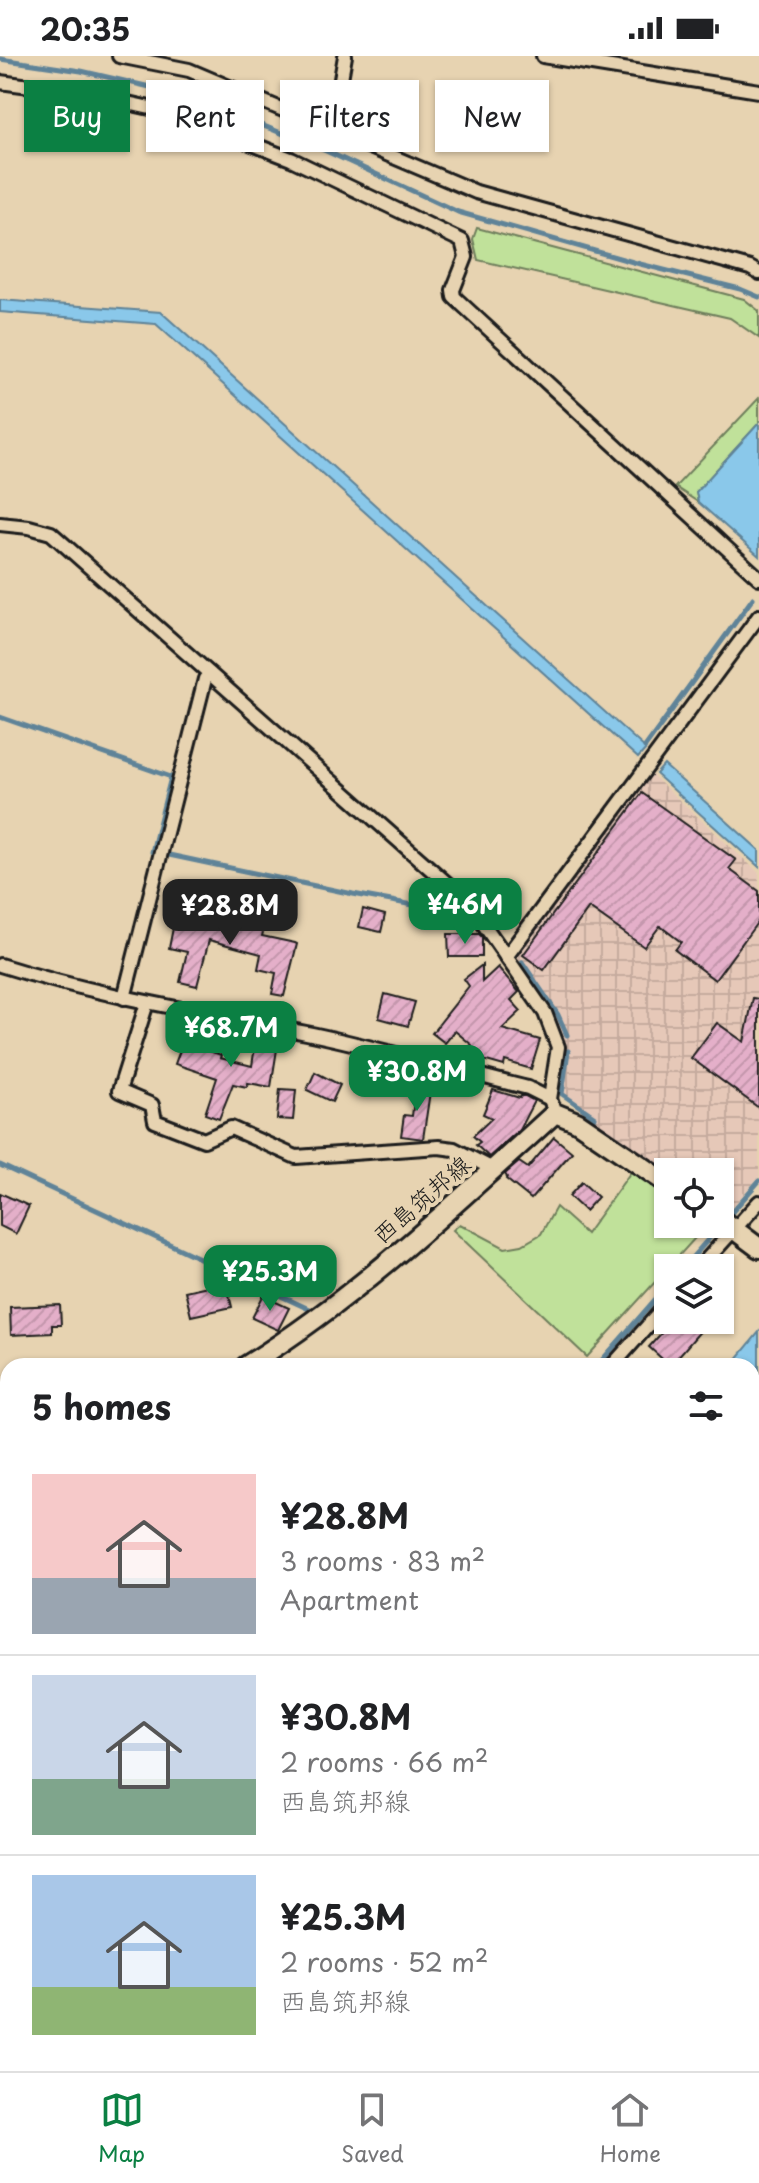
<!DOCTYPE html>
<meta charset="utf-8">
<style>
body{margin:0;font-family:"Playpen Sans","Klee One",sans-serif;background:#f6f6f6;color:#202124;height:100vh;display:flex;flex-direction:column;font-size:30px;white-space:nowrap}
*{box-sizing:border-box;margin:0}
p{font-size:26px;color:#757577}
.icon{flex:none;width:44px;height:44px;fill:none;stroke:currentColor;stroke-width:2;stroke-linecap:round;stroke-linejoin:round}
.map{position:relative;flex:1;overflow:hidden}
.panel{position:absolute;left:0px;top:1302px;width:760px;height:714px;display:flex;flex-direction:column;background:#fff;border-radius:24px 24px 0 0;box-shadow:0 2px 6px #0004}
.panel>*{flex:none}
.hud{position:absolute;left:24px;top:24px;width:712px;height:72px;display:flex;gap:16px}
.fabs{position:absolute;left:654px;top:1102px;display:grid;gap:16px}
.fabs a{display:grid;place-items:center;width:80px;height:80px;border-radius:0px;background:#fff;box-shadow:0 2px 6px #0004;font-size:40px}
.price{position:absolute;translate:-50% -68px;padding:0 18px;border-radius:16px;background:#0b8043;color:#fff;font-size:26px;line-height:52px;filter:drop-shadow(0 2px 4px #0008)}
.price::after{content:'';position:absolute;left:50%;top:48px;width:24px;height:18px;margin-left:-12px;background:inherit;clip-path:polygon(0 0,100% 0,50% 100%)}
.price.current{background:#222;color:#fff}
ul{padding:0;list-style:none}
li{display:flex;align-items:center;gap:24px;height:200px;padding:0 32px}
li+li{border-top:2px solid #e0e0e0}
li span{display:grid;place-items:center;flex:none;width:224px;height:160px;border-radius:0px;color:#555}
li>.icon{margin-inline-start:auto}
span .icon{width:96px;height:96px;fill:#fffc;stroke-width:1}
li b{font-size:34px}
h2{display:flex;justify-content:space-between;align-items:center;height:96px;padding:0 32px;font-size:34px}
.pill{padding:0 28px;border-radius:0px;background:#fff;box-shadow:0 2px 6px #0004;font-size:28px;line-height:72px}
.pill.current{background:#0b8043;color:#fff}
.status{display:flex;justify-content:space-between;align-items:center;height:56px;padding:0 40px;background:#fff;direction:ltr}
.status svg{height:22px;fill:currentColor}
.menu{display:flex;justify-content:space-around;align-items:center;height:112px;border-top:2px solid #e0e0e0;background:#fff;font-size:22px;color:#757577}
.menu a{display:grid;justify-items:center;gap:4px}
.menu .current{color:#0b8043}
.map>svg:first-child{display:block}
.industrial{fill:url(#industrial-grid)}
.green{fill:#c0e19a;stroke:#6e7e5b;stroke-width:2}
.water{fill:#8ac8ea;stroke:#5e8398;stroke-width:2}
.lines{fill:none;stroke-linecap:round;stroke-linejoin:round}
.stream{stroke:#5e8398;stroke-width:5}
.building{fill:url(#building-hatch);stroke:#1c1c1c;stroke-width:2}
.street-casing{stroke:#1c1c1c;stroke-width:18}
.secondary-casing{stroke:#1c1c1c;stroke-width:24}
.street{stroke:#e7d3b1;stroke-width:12}
.secondary{stroke:#e7d3b1;stroke-width:18}
.labels{text-anchor:middle;stroke-width:8;stroke-linejoin:round;paint-order:stroke}
.street-label{font-size:24px;fill:#1c1c1c;stroke:#e7d3b1}
</style>
<div class="status"><b>20:35</b><svg viewBox="0 0 49 12"><path d="M0 12V9h3v3zM5 12V6h3v6zM10 12V3h3v9zM15 12V0h3v12zM26 1h20v11H26zM47 4h2v5h-2z"/></svg></div>
<div class="map">
<svg width="759" height="2015" viewBox="0 0 759 2015">
<defs>
<pattern id="industrial-grid" width="8" height="8" patternUnits="userSpaceOnUse" patternTransform="scale(2)"><rect width="8" height="8" fill="#e6c8b8"/><path d="M0 4h8M4 0v8" fill="none" stroke="#c5ab9e"/></pattern>
<pattern id="building-hatch" width="6" height="6" patternUnits="userSpaceOnUse" patternTransform="scale(2)"><rect width="6" height="6" fill="#e4afc9"/><path d="M-1 1l2-2M0 6l6-6M5 7l2-2" fill="none" stroke="#c396ac"/></pattern>
</defs>
<rect width="100%" height="100%" fill="#e7d3b1"/>
<filter id="ink" filterUnits="userSpaceOnUse"><feTurbulence type="fractalNoise" baseFrequency=".0125" numOctaves="2"/><feDisplacementMap in="SourceGraphic" scale="16" xChannelSelector="R" yChannelSelector="G"/><feConvolveMatrix kernelMatrix="1 2 1 2 8 2 1 2 1" color-interpolation-filters="sRGB"/></filter>
<g filter="url(#ink)">
<path class="industrial" d="M651,718L759,817V1121L725,1159L720,1155V1116L668,1117L560,1039L566,990L555,960L517,900Z"/>
<g class="green">
<path d="M477,172L744,243L759,255V282L730,262L478,204L473,183Z"/>
<path d="M759,342V367L696,436L698,446L675,431Z"/>
<path d="M633,1113L668,1141V1168H702L705,1171L587,1301L453,1174L460,1168L505,1192L522,1189L541,1178L556,1151L586,1178Z"/>
<path d="M9,2008H154L158,2015H0Z"/>
</g>
<g class="water">
<path d="M0,244L161,256L646,693L638,702L156,268L0,256Z"/>
<path d="M759,367V500L698,446L696,436Z"/>
<path d="M664,709L759,794V811L656,718Z"/>
<path d="M759,1276V1401L752,1410V1310H731Z"/>
<path d="M8,1849V1942L0,1947V1854Z"/>
</g>
<g class="lines">
<g class="stream">
<path d="M0,3L81,15L189,40L326,95L458,156L640,208L740,233L759,241"/>
<path d="M0,661L171,721L152,796"/>
<path d="M645,691L753,542"/>
<path d="M169,799L353,838L468,859"/>
<path d="M522,906L558,959L567,979"/>
<path d="M568,995L562,1038L595,1061"/>
<path d="M0,1109L311,1254"/>
<path d="M731,1157L759,1125"/>
<path d="M683,1212L712,1179"/>
<path d="M597,1310L668,1229"/>
<path d="M0,1728L8,1722"/>
<path d="M207,2008L211,2015"/>
<path d="M232,2008L237,2015"/>
</g>
</g>
<g class="building">
<path d="M642,737L736,804L729,813L759,835V864L715,924L675,894L681,886L660,870L644,891L589,852L544,914L523,899Z"/>
<path d="M237,826L271,833L268,849L234,842Z"/>
<path d="M363,853L385,859L381,876L359,871Z"/>
<path d="M176,857L219,865L220,862L264,873L262,880L295,887L297,888L284,940L272,938L276,917L258,913L261,898L209,884L197,930L180,926L187,896L169,892Z"/>
<path d="M448,878H479L482,881V901H449Z"/>
<path d="M482,909V926L498,911L519,936L511,944L521,955L502,973L540,984L531,1013L505,1005L504,1010L483,1004L481,1011L467,1007L472,989L455,975L445,987L432,977L469,930L464,923Z"/>
<path d="M385,938L415,946L408,970L379,962Z"/>
<path d="M753,942L759,943V1052L691,1002L717,967L744,986Z"/>
<path d="M257,977L279,981L271,1031L248,1027L247,1031L233,1028L219,1063L205,1058L217,1022L175,1008L183,986L221,999L220,1002L252,1010Z"/>
<path d="M375,1008L410,1017L405,1034L385,1029L384,1033L369,1029Z"/>
<path d="M315,1016L340,1029L332,1046L307,1034Z"/>
<path d="M416,1027L431,1029L423,1083L401,1080L404,1059L412,1060Z"/>
<path d="M280,1033L296,1034L293,1064L277,1063Z"/>
<path d="M493,1034L520,1042L521,1040H525L534,1045L519,1074L489,1101L476,1089L480,1086L473,1080L492,1062L483,1058Z"/>
<path d="M554,1081L572,1096L531,1143L506,1123L507,1121L505,1118L519,1106L528,1112Z"/>
<path d="M582,1126L598,1141L585,1155L569,1140Z"/>
<path d="M0,1137L29,1150L16,1178L0,1170Z"/>
<path d="M226,1226L232,1251L191,1260L185,1235Z"/>
<path d="M263,1240L289,1252L278,1274L252,1262Z"/>
<path d="M60,1249L61,1269H52V1277L11,1279L10,1251Z"/>
<path d="M673,1264H710L670,1310L649,1291Z"/>
</g>
<g class="lines">
<defs>
<g id="street">
<path d="M119,0L189,14L476,136L750,212L759,217"/>
<path d="M543,0L759,35"/>
<path d="M0,26L82,37L173,57L291,103L462,185L466,201L453,234L454,241L759,522"/>
<path d="M332,75L345,0"/>
<path d="M0,468L29,471L51,477L469,847L545,957L558,991L550,1043L555,1057"/>
<path d="M506,901L759,560"/>
<path d="M0,909C105,942 213,958 321,980C390,995 459,1015 528,1032L550,1043"/>
<path d="M124,942L205,623L210,618"/>
<path d="M147,947L119,1035L152,1049L155,1065L204,1084L231,1072L296,1101L439,1091L454,1093L493,1113"/>
<path d="M699,1212L759,1146"/>
<path d="M612,1310L668,1247"/>
<path d="M0,1353L8,1357"/>
<path d="M752,1433L759,1421"/>
<path d="M0,1747L8,1742"/>
<path d="M752,1951L759,1950"/>
<path d="M219,2008L223,2015"/>
</g>
<g id="secondary">
<path d="M720,1163L759,1192"/>
<path d="M246,1310C360,1239 456,1147 555,1057L577,1066L668,1128"/>
<path d="M0,1465L8,1460"/>
</g>
</defs>
<use href="#street" class="street-casing"/>
<use href="#secondary" class="secondary-casing"/>
<use href="#street" class="street"/>
<use href="#secondary" class="secondary"/>
</g>
</g>
<g class="labels">
<g class="street-label">
<text transform="translate(422 1144) rotate(-41)" y="8">西島筑邦線</text>
</g>
</g>
</svg>
<div class="fabs">
<a><svg class="icon" aria-label="locate" viewBox="0 0 24 24"><circle cx="12" cy="12" r="6"/><path d="M12 2v4M12 18v4M2 12h4M18 12h4"/></svg></a>
<a><svg class="icon" aria-label="layers" viewBox="0 0 24 24"><path d="M12 4l9 5-9 5-9-5zM3 14l9 5 9-5"/></svg></a>
</div>
<b class="price" style="left:465px;top:890px">¥46M</b>
<b class="price current" style="left:230px;top:891px">¥28.8M</b>
<b class="price" style="left:231px;top:1013px">¥68.7M</b>
<b class="price" style="left:417px;top:1057px">¥30.8M</b>
<b class="price" style="left:270px;top:1257px">¥25.3M</b>
<div class="hud">
<a class="pill current">Buy</a>
<a class="pill">Rent</a>
<a class="pill">Filters</a>
<a class="pill">New</a>
</div>
<section class="panel">
<h2>5 homes<svg class="icon" aria-label="filters" viewBox="0 0 24 24"><path d="M4 7h16M4 17h16"/><circle cx="9" cy="7" r="2"/><circle cx="15" cy="17" r="2"/></svg></h2>
<ul>
<li><span style="background:linear-gradient(#f6c9c9 65%,#9aa5b1 0)"><svg class="icon" aria-label="home" viewBox="0 0 24 24"><path d="M3 11l9-7 9 7M6 9v11h12V9"/></svg></span><div><b>¥28.8M</b><p>3 rooms · 83 m²</p><p>Apartment</p></div></li>
<li><span style="background:linear-gradient(#c9d6e8 65%,#7fa58c 0)"><svg class="icon" aria-label="home" viewBox="0 0 24 24"><path d="M3 11l9-7 9 7M6 9v11h12V9"/></svg></span><div><b>¥30.8M</b><p>2 rooms · 66 m²</p><p>西島筑邦線</p></div></li>
<li><span style="background:linear-gradient(#a9c7e8 70%,#8fb573 0)"><svg class="icon" aria-label="home" viewBox="0 0 24 24"><path d="M3 11l9-7 9 7M6 9v11h12V9"/></svg></span><div><b>¥25.3M</b><p>2 rooms · 52 m²</p><p>西島筑邦線</p></div></li>
</ul>
</section>
</div>
<nav class="menu">
<a class="current"><svg class="icon" aria-label="map" viewBox="0 0 24 24"><path d="M3 6l6-2 6 2 6-2v14l-6 2-6-2-6 2zM9 4v14M15 6v14"/></svg>Map</a>
<a><svg class="icon" aria-label="saved" viewBox="0 0 24 24"><path d="M7 4h10v16l-5-4-5 4z"/></svg>Saved</a>
<a><svg class="icon" aria-label="home" viewBox="0 0 24 24"><path d="M3 11l9-7 9 7M6 9v11h12V9"/></svg>Home</a>
</nav>
